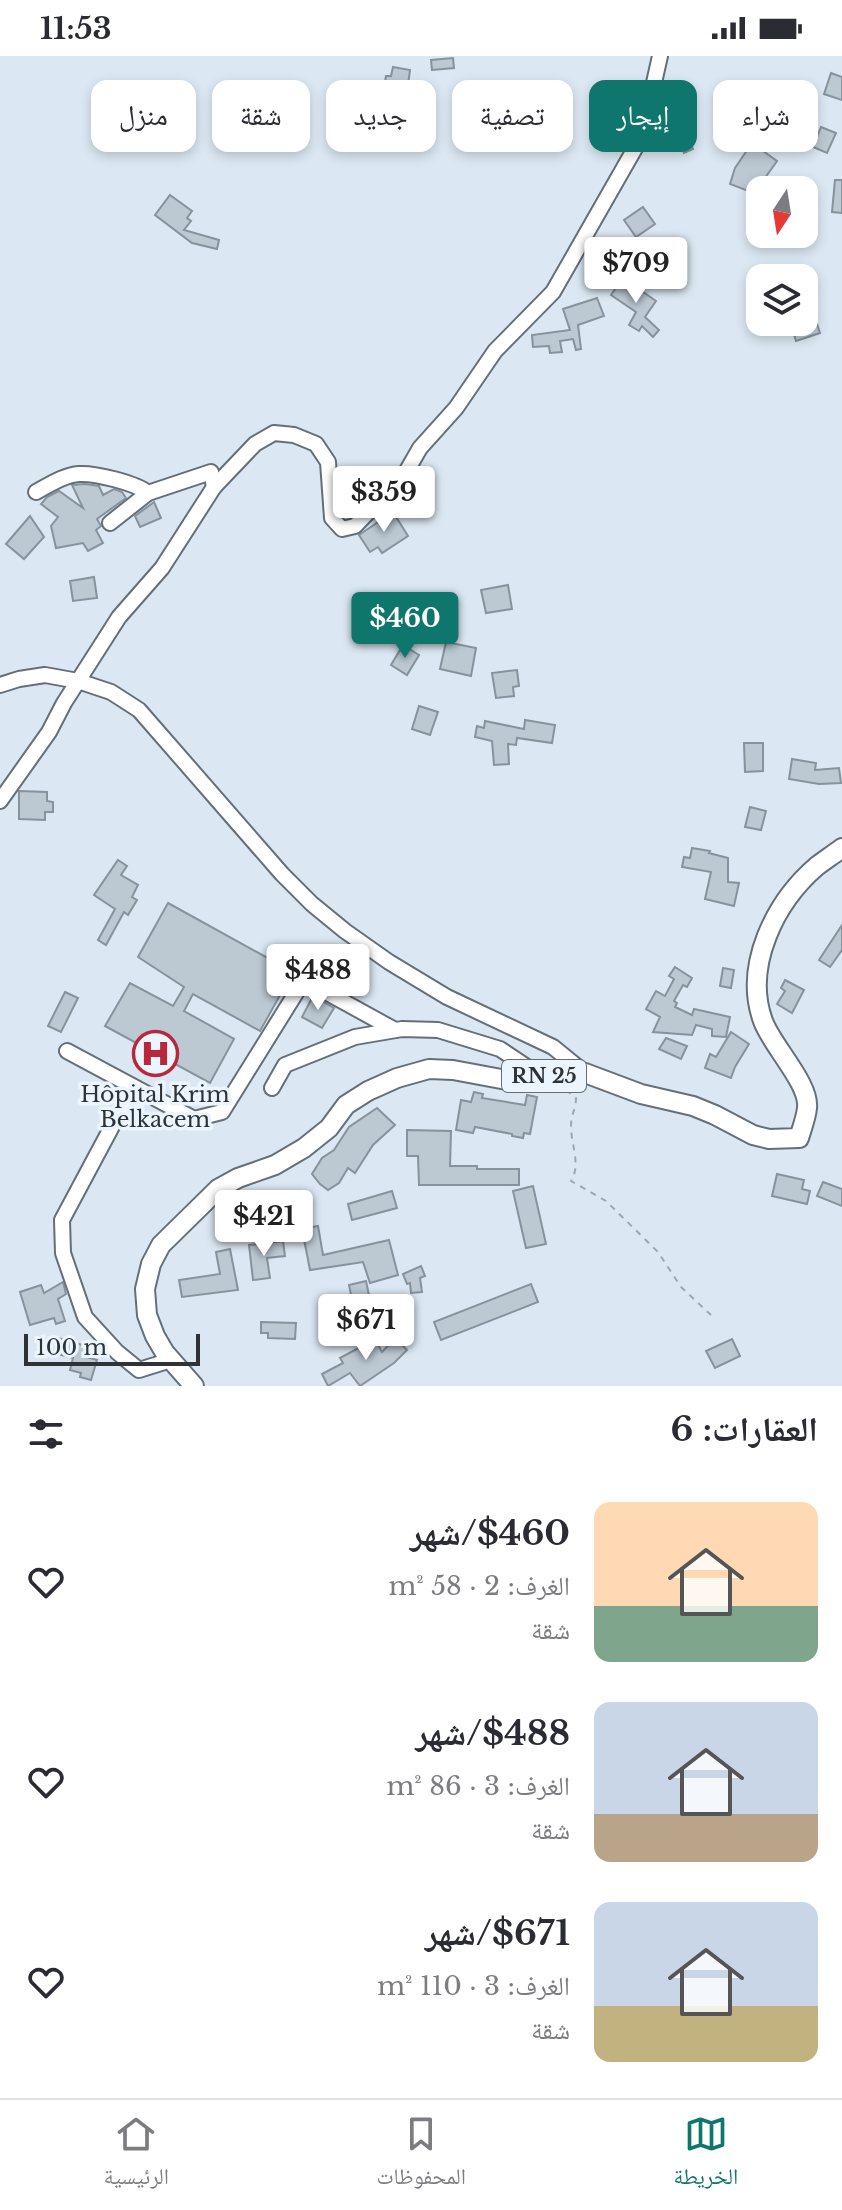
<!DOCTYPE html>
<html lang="ar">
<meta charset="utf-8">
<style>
body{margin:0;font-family:"Libre Baskerville","Noto Naskh Arabic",serif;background:#f2f2f3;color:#2b2b33;direction:rtl;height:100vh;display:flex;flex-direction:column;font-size:30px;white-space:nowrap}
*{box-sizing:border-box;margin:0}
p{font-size:26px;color:#7c7c81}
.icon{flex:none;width:44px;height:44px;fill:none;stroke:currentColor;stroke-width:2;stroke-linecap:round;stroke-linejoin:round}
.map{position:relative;height:1330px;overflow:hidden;direction:ltr}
.panel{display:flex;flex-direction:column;background:#fff;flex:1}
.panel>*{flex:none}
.hud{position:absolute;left:24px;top:24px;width:794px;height:72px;direction:rtl;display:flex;gap:16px}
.needle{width:52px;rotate:192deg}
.fabs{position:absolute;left:746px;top:120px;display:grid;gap:16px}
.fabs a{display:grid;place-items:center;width:72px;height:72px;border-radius:16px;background:#fff;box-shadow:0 4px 12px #0003;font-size:40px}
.scale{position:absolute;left:24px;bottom:20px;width:176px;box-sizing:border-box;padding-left:8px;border:4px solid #2e3337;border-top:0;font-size:22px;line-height:28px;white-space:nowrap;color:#2e3337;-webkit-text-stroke:6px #ebf5fd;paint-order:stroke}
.price{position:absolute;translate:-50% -68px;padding:0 18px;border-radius:8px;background:#fff;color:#222;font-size:26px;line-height:52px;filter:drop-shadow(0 2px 4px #0008)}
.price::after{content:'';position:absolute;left:50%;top:48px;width:24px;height:18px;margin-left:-12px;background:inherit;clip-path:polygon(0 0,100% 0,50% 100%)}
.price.on{background:#0f766e;color:#fff}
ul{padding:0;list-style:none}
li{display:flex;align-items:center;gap:24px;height:200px;padding:0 24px}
li span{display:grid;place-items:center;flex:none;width:224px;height:160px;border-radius:16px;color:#555}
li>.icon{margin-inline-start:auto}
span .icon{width:96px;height:96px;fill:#fffc;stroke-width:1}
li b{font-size:34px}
h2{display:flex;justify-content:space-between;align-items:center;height:96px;padding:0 24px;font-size:34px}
.tag{padding:0 28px;border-radius:16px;background:#fff;box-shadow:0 4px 12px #0003;font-size:28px;line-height:72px}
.tag.on{background:#0f766e;color:#fff}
.status{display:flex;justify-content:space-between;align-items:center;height:56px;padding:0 40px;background:#fff;direction:ltr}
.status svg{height:22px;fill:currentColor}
.tabs{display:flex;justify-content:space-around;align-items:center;height:112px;border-top:2px solid #e1e1e2;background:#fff;font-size:22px;color:#7c7c81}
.tabs a{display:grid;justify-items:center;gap:4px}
.tabs .on{color:#0f766e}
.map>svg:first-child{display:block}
.building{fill:#bcc9d3;stroke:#86929c;stroke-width:2}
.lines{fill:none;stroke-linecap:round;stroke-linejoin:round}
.minor-casing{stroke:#646f78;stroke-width:18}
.major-casing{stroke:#646f78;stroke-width:22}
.path{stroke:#9da7b0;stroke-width:2;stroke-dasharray:6 6;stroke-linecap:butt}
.minor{stroke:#fff;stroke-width:14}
.major{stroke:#fff;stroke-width:18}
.labels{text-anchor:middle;stroke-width:7;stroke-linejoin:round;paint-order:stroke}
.shield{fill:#ebf5fd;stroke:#676d72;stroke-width:2}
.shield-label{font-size:20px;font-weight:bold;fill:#2e3337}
.poi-label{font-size:22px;fill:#2e3337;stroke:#ebf5fd}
</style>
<div class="status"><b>11:53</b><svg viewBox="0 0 49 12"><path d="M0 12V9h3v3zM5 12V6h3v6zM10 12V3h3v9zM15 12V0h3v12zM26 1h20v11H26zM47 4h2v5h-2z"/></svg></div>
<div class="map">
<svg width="842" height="1330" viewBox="0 0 842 1330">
<rect width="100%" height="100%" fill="#dbe8f3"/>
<g class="building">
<path d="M453,2L454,12L432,14L431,4Z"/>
<path d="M393,11L410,14L407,36L384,32L386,20H391Z"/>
<path d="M831,17L842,21V44L824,38Z"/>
<path d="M821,71L836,77L827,97L813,91Z"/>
<path d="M685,74L693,93L684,97L676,78Z"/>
<path d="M752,87L777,105L760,129L756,138L730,128L735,112Z"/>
<path d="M835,124H842V157L832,156Z"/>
<path d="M170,139L192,155L187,162L191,165L184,174L219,184L217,193L192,187L155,159Z"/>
<path d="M643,151L655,168L636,181L624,164Z"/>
<path d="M623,222L656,245L645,261L659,274L653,281L642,270L639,275L629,269L636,256L611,239Z"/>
<path d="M597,242L604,260L578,269L581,293L576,294L573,283L560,285L562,296L550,297L549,290L533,291L532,279L570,274L563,253Z"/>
<path d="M814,259L820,277L796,285L790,266H804V263Z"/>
<path d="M85,428L99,430L103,439L114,433L122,436L126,442L97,463L101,470L96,474L103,487L88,495L83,487L56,492L51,470L58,461L41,448L47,441L59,435L83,452L72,429Z"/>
<path d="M154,446L161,462L140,471L135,460Z"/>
<path d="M393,456L408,480L382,497L378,491L370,496L359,479Z"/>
<path d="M30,460L44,481L24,503L6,488Z"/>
<path d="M94,521L97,542L73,545L70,525Z"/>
<path d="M508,529L512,553L486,557L481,534Z"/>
<path d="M446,586L476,592L471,620L440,613Z"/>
<path d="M403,589L419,599L407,619L391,609Z"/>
<path d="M517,614L519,630L513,631L514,640L496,642L492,617Z"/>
<path d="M419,650L438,656L430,679L412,673Z"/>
<path d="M525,664L555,669L552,687L517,682L516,689L508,688L509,708L494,709L492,685L475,681L477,670L484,672L485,665L524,673Z"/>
<path d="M744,687H763V715L745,716Z"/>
<path d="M792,703L816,707L815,714L839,712L841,727L819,728L789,723Z"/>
<path d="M19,735L47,736V745L53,746V756H45V764L19,763Z"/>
<path d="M750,751L766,755L761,774L745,771Z"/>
<path d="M692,792L710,795L709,797L728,802V826L739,827L734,850L705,843L711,816L682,811L684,801L690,802Z"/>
<path d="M118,804L127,810L121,819L138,829L132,841L137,844L128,859L124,856L106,889L98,884L115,853L94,839Z"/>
<path d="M168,847L293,916L260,975L193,938L184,955L234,983L210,1027L105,970L130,927L173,950L184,931L138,901Z"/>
<path d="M842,869V894L830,911L819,904Z"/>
<path d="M675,911L692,922L687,931L683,929L674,945L677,947L675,951L692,959L694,953L730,961L726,981L712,980V973L696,969L692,979L653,976L660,961L646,953L656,935L665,940L674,923L669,920Z"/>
<path d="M723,912L734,914L731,932L720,930Z"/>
<path d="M785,924L804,934L792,957L777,948L785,935L781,932Z"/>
<path d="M65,936L78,942L61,976L48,970Z"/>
<path d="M313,940L334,952L322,972L302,961Z"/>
<path d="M731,976L749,988L735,1011L731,1022L705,1012L710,998L716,1001Z"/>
<path d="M666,982L687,990L681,1003L659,993Z"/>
<path d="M474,1036L483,1038L482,1042L525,1049L527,1039L537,1041L530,1078L524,1077L523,1082L512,1080V1078L475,1071L473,1077L456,1074L461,1044L471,1046Z"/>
<path d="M377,1052L395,1069L373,1089L355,1117L348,1112L339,1127L328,1134L320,1128L312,1118L322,1102L334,1094L349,1071Z"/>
<path d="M407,1074L451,1075L450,1110H477V1113H519V1129H419L418,1100H407Z"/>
<path d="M777,1118L804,1124L802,1133L810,1135L807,1148L772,1140Z"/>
<path d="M823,1126L842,1133V1150L817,1140Z"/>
<path d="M533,1130L546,1188L526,1192L513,1135Z"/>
<path d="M392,1135L397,1152L352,1164L348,1148Z"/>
<path d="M318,1170L323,1199L389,1184L398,1219L370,1227L363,1206L310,1214L302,1173Z"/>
<path d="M283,1185L285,1200L267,1202L270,1222L253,1224L249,1189Z"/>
<path d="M230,1193L238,1234L182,1241L179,1224L220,1218L216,1196Z"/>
<path d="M421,1210L425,1220L420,1222L422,1236L411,1237L410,1227L407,1228L403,1218Z"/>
<path d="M366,1225L372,1254L379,1268L363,1276L350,1249L353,1248L349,1229Z"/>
<path d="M63,1226L66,1238L58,1243L65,1265L56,1268L54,1262L30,1269L20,1236L41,1229L44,1237Z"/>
<path d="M531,1228L538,1246L441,1284L434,1266Z"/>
<path d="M261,1266L296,1267L295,1283L268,1282V1277H261Z"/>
<path d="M58,1282L86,1290L83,1300L97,1304L91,1324L80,1321L81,1317L70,1314L73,1302L54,1297Z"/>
<path d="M395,1282L407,1294L394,1307L360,1330L350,1317L328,1330L322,1318L343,1307L340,1302L375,1283L382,1296Z"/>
<path d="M732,1283L740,1300L715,1312L706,1295Z"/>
</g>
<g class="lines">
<defs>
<g id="minor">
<path d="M36,436C49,429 64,419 79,418C95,417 136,427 148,437L211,416L214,431"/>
<path d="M110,467L148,437"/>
<path d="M0,629L19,623L45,619L78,625L111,636L139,654L282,818L312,848L345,875L389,906L447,941L553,991L585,1017"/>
<path d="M0,745L49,676L64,647L119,561L162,512L214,431L255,388L274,377L294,379L316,388L328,406L332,462L342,473L355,470L405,418L420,392L456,352L495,295L553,236L642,80L660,0"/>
<path d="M67,995L194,1063L222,1056L304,924L395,974"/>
<path d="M133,1031L62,1164L63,1197L85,1261L117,1296L139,1314L171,1304"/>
<path d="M272,1032L285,1009L355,981L402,973L438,974L500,993L542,1021"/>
</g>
<path id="major" d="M194,1330L165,1297L155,1280L147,1259L145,1233L151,1208L161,1189L218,1133L238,1122L275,1109L304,1092L329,1072L346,1049L368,1035L397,1022L429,1013L453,1014L512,1025L561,1017H585L641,1038L693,1050L715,1059L753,1079L769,1083L799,1082C802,1072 806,1062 807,1052C810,1028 772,990 763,965C743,910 775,846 817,810C825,804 834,798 842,792"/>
</defs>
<use href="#minor" class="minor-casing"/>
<use href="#major" class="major-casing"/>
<path class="path" d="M566,1034L576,1042C576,1050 574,1053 572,1061C567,1082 583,1106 571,1125L606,1145L658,1196L681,1231L711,1259"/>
<use href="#minor" class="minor"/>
<use href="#major" class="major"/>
</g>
<defs>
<symbol id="hospital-ring" viewBox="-11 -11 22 22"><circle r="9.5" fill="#ebf5fd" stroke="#b8273a" stroke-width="1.5"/><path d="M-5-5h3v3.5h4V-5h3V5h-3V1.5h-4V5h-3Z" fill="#b8273a"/></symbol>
</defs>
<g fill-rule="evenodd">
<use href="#hospital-ring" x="130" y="972" width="51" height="51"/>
</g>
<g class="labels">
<rect class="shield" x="502" y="1004" width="84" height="32" rx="6"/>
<g class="shield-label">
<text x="544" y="1027">RN 25</text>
</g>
<g class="poi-label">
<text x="155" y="1046">Hôpital Krim<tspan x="155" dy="25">Belkacem</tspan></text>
</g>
</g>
</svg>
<div class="fabs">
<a><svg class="needle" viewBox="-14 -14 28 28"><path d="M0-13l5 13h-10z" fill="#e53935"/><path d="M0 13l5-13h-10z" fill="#7c7c81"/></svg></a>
<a><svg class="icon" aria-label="layers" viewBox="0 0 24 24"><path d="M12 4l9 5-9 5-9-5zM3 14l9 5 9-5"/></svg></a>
</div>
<div class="scale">100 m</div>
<b class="price" style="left:636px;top:249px">$709</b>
<b class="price" style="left:384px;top:478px">$359</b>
<b class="price on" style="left:405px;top:604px">$460</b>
<b class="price" style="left:318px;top:956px">$488</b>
<b class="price" style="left:264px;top:1202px">$421</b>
<b class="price" style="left:366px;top:1306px">$671</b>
<div class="hud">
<a class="tag">شراء</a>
<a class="tag on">إيجار</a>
<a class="tag">تصفية</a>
<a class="tag">جديد</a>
<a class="tag">شقة</a>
<a class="tag">منزل</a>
</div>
</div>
<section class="panel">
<h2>العقارات: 6<svg class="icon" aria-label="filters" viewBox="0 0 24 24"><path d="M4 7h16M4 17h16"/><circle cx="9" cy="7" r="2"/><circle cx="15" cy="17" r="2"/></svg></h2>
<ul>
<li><span style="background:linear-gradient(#ffd9b3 65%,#7fa58c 0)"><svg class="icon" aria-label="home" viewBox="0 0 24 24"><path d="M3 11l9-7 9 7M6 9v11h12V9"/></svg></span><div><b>$460/شهر</b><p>الغرف: 2 · 58 m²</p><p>شقة</p></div><svg class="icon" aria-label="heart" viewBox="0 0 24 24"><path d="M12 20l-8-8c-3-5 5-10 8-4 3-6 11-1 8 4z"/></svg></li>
<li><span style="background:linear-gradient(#c9d6e8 70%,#b9a48a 0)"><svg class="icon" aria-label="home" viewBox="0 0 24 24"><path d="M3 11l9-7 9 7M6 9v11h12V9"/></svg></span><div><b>$488/شهر</b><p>الغرف: 3 · 86 m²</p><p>شقة</p></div><svg class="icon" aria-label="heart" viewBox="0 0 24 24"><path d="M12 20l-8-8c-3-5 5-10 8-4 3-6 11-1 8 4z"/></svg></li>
<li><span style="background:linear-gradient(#c9d6e8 65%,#c2b280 0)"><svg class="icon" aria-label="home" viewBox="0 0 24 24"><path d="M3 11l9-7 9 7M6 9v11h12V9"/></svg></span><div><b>$671/شهر</b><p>الغرف: 3 · 110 m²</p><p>شقة</p></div><svg class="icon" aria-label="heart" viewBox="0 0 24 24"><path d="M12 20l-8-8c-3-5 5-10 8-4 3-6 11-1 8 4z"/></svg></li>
</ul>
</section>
<nav class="tabs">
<a class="on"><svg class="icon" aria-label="map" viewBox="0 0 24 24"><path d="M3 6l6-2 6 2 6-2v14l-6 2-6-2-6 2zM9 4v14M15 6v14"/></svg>الخريطة</a>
<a><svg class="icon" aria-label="saved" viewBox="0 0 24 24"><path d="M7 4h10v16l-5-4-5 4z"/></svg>المحفوظات</a>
<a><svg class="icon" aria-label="home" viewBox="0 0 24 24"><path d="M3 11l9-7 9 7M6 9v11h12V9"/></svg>الرئيسية</a>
</nav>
